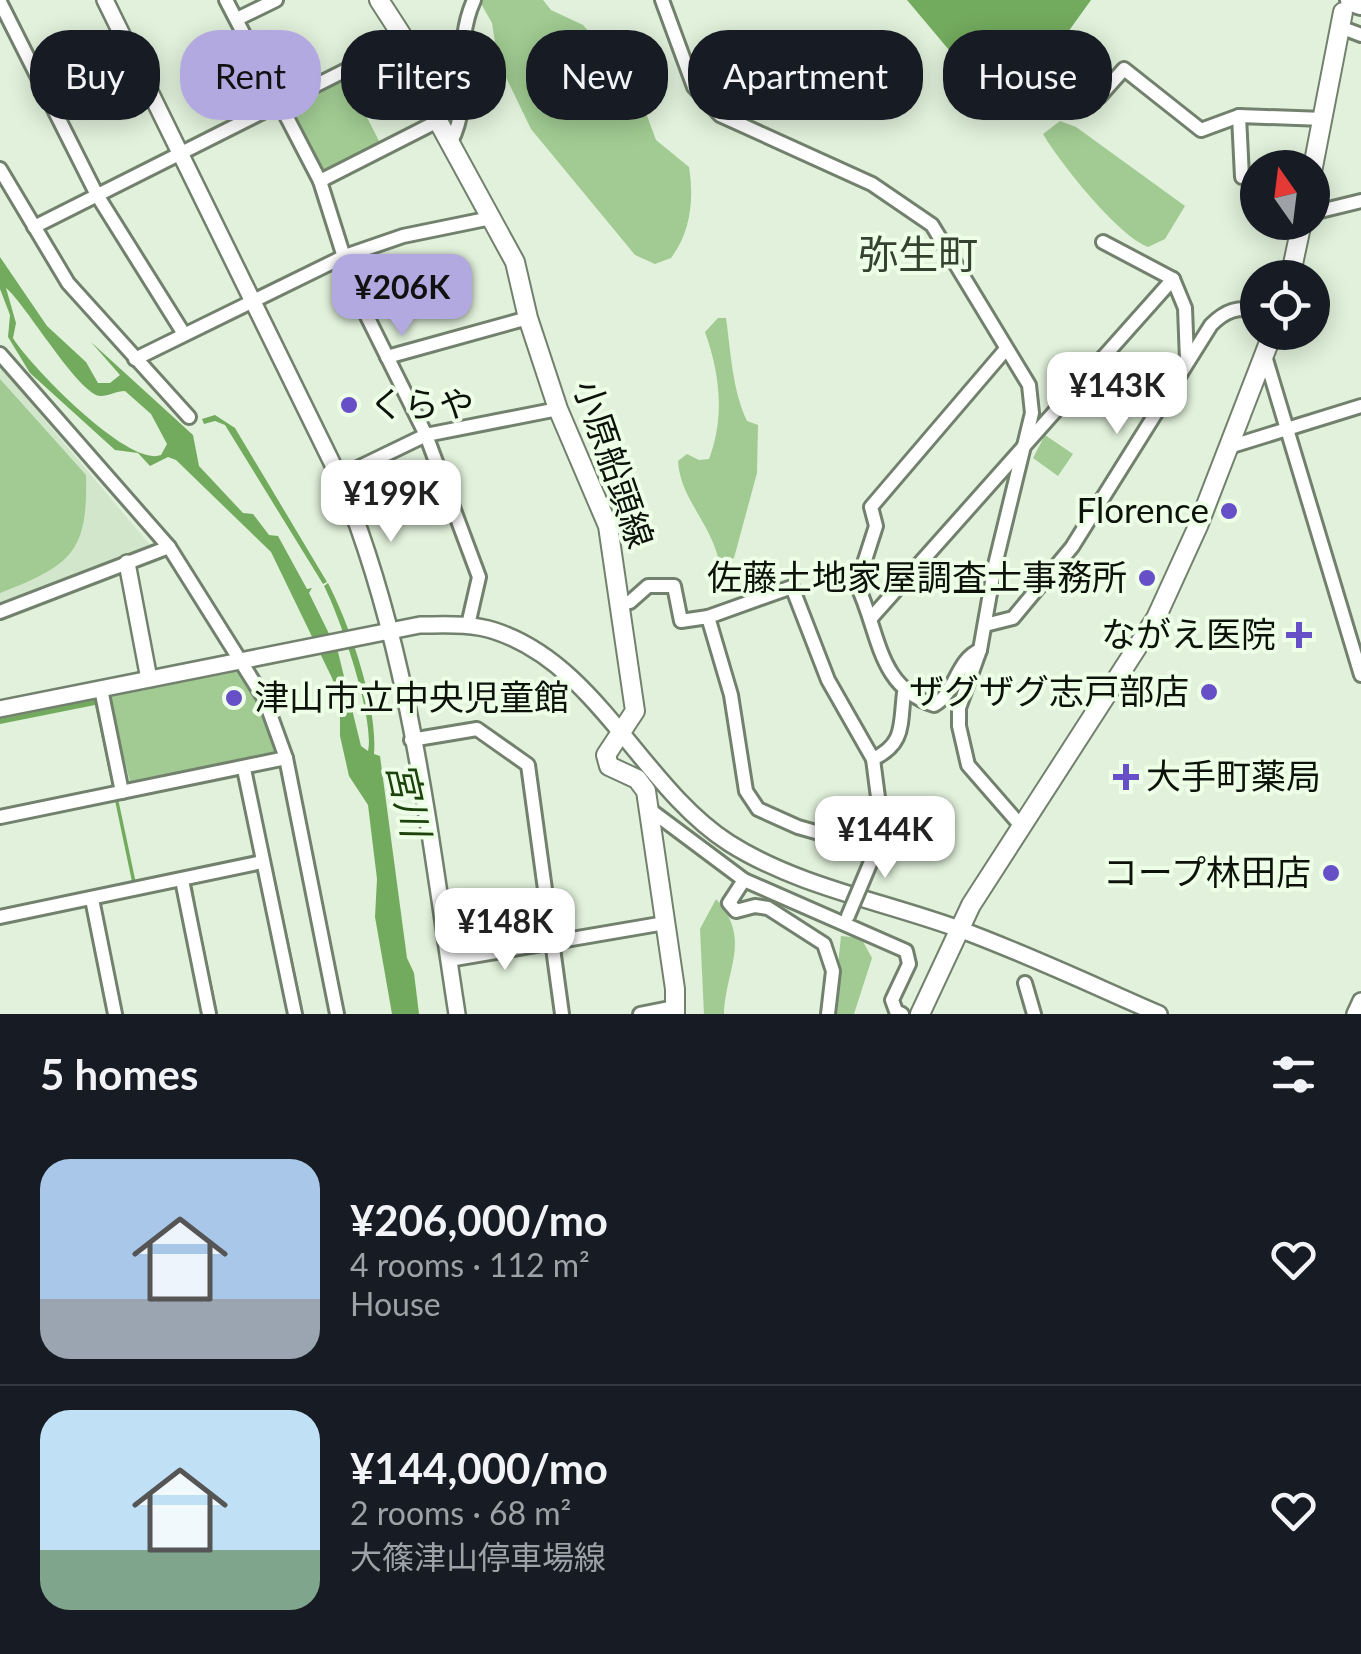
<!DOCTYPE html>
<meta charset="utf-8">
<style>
body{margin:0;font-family:Lato,"Noto Sans JP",sans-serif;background:#242831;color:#f1f3f6;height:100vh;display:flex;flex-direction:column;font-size:38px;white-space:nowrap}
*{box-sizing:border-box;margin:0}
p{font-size:32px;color:#9ea1a6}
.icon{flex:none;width:55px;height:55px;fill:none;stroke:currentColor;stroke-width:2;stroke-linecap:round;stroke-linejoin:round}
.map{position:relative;height:1014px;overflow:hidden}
.details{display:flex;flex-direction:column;background:#171b24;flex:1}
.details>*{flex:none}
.top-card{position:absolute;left:30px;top:30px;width:1302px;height:90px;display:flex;gap:20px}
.needle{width:65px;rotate:346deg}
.fabs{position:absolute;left:1240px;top:150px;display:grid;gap:20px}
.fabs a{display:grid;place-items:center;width:90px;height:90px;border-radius:50%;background:#171b24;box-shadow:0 5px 25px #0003;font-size:50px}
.price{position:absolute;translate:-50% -85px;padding:0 22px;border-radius:20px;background:#fff;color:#222;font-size:32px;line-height:65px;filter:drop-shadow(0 2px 5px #0008)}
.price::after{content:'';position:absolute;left:50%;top:60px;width:30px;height:22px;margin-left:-15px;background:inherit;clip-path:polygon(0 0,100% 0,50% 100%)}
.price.selected{background:#b3a9e1;color:#111}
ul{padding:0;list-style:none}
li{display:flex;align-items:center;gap:30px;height:250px;padding:0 40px}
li+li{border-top:2px solid #363941}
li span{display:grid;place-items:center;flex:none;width:280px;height:200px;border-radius:30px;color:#555}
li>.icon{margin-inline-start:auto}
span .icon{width:120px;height:120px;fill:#fffc;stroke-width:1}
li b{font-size:42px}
h2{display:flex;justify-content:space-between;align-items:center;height:120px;padding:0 40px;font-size:42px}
.tag{padding:0 35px;border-radius:40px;background:#171b24;box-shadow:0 5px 25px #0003;font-size:35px;line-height:90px}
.tag.selected{background:#b3a9e1;color:#111}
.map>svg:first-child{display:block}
.built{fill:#d1e6ca}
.green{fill:#a1cb92}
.water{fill:#73ab5e;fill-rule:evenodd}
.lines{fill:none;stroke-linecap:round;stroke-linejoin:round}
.stream{stroke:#73ab5e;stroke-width:4}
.minor-casing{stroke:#72816d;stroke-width:18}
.tertiary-casing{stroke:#72816d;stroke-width:20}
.secondary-casing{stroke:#72816d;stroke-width:22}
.motorway-casing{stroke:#72816d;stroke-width:28}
.minor{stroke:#fff;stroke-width:12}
.tertiary{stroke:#fff;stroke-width:15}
.secondary{stroke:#fff;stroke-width:18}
.motorway{stroke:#fff;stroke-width:22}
.minor-bridge-casing{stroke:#72816d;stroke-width:18;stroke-linecap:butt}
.minor-bridge{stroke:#fff;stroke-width:12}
.poi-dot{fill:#674fc8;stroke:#eeffe8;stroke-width:4}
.labels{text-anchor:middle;stroke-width:8;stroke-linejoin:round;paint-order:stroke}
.poi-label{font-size:35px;fill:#0d130b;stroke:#eeffe8;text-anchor:end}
.street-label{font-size:35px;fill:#0d130b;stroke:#eeffe8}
.water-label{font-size:38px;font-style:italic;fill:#1d430c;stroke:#eeffe8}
.quarter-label{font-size:40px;fill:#354230;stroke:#eeffe8}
</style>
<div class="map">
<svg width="1361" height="1014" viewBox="0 0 1361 1014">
<rect width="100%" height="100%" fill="#e1f1db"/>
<path class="built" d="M0,367L150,545L0,603Z"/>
<g class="green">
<path d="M479,0H543L551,10L583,25L636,86L656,140L689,167C694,199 691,232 671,258L655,264L635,255L531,129L498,61L492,23Z"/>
<path d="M347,78L381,145L326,172L321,171L291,110Z"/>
<path d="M1060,121L1076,127L1185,206L1165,239L1148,247C1118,236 1060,163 1043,134Z"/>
<path d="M718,318H726C731,353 732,389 747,421L758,425L757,473L734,558L725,562L718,557C708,520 680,497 678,461L687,454L699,460L709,459C725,417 720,374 705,332Z"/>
<path d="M0,379L86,475C88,553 71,565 0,593Z"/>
<path d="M1045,435L1073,454L1058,476L1033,458Z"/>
<path d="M238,671L261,707L276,754L131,786L109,697Z"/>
<path d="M716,899C752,939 726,968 724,1014H704L700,929Z"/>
<path d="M841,936L861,938L872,958L854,1014H833Z"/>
</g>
<g class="water">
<path d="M907,0H1091L1015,106L949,50Z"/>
<path d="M0,257L47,326L86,362L98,383H110L120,375L91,342L193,435L199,466L243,513L253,514L269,535L278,536L307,589L312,588L309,593L338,652L361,746L368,751C375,718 340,617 324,586L328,583C350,626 378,706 374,754L380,756L407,958L414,973L419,1014H392L375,917L377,879L368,805L349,776L340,736V700L332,678L271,552L176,460L168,457L150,466L138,453L115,450L30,373L8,337L10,315L0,289ZM6,288C25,303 80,397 101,396C108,396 117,391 125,391L151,414L167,444L161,455C129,468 30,366 13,338L16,323Z"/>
<path d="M215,415L235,428L327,582L323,584L225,425L215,421L204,424L202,419Z"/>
<path d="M97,699L138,893L273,866L304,1014L271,869L135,896L95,705L0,724V719Z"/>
</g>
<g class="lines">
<g class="stream">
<path d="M191,888L194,907"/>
<path d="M200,936L216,1014"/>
</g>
<defs>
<g id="minor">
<path d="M226,0L320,181L355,292L426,435L479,577L468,625"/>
<path d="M662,0L694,87L720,115L872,184L932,225L1029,385L1032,413L995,565L980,650L959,708V726L968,765L1022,827"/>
<path d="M0,2L97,195L184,334"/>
<path d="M239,18L276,0"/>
<path d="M1340,27L1361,35"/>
<path d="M1099,97L1124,69L1201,130L1239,116"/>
<path d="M451,142C475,94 451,51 474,0"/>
<path d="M0,169L68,283L189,417"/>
<path d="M1242,177L1239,116L1324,119"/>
<path d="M320,181L438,121"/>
<path d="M1312,213L1361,201"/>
<path d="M34,227L404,41"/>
<path d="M1103,242L1173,279L1185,308L1187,360"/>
<path d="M0,354L169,547L265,700L286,758L337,1014"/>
<path d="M1265,356L1361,675"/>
<path d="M387,357L528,318"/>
<path d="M135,359L345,256L403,236L491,218"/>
<path d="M1229,447L1361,406"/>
<path d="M339,477L426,435L558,409"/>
<path d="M622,604L630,602L648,586H674L681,621L708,617L731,695L746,791L758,809L798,827L876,849L872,859"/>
<path d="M0,612L169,547"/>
<path d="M708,617L792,587L828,680L873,759C905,744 900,725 904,693"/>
<path d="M872,617L1173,279"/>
<path d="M985,625L1013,618L1072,547L1211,325C1226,310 1237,307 1258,310"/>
<path d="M980,650C956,660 956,693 934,705C877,687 880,633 857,585L876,526L871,507L1006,349"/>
<path d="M101,689L122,792"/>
<path d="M411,740L477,729L528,765L562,1014"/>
<path d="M873,759L882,828L876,849"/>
<path d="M244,769L295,1014"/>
<path d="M649,809L744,880L906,951L909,964L892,1000L896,1011L902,1014"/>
<path d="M0,817L286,758"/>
<path d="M182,880L209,1014"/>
<path d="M744,880L729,903L736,911L755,906L768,908L824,944L833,971L828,1014"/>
<path d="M92,899L115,1014"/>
<path d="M0,917L262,862"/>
<path d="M449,960L665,923"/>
<path d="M1025,983L1034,1014"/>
<path d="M640,1014L675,1007"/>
</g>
<g id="tertiary">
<path d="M105,0L339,477C410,646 429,834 457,1014"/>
<path d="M127,563L149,679"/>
<path d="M0,709L420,625C445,625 470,623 495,631C598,665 641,786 729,843C797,886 881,901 956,928C1025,953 1092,985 1159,1014"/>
<path d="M1355,1014L1361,1001"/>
</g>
<g id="secondary">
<path d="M379,0L401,34L438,121L515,262L528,318L558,409L608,526L635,711L606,755L609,766L637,779L646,791L675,989V1014"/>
<path d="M1312,172L1343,12"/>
<path d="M1290,278L1302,222"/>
<path d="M920,1014L971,905L1156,618L1198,526L1273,332"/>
</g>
<path id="motorway" d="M1352,0L1361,3"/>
</defs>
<use href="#minor" class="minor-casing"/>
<use href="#tertiary" class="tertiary-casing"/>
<use href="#secondary" class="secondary-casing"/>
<use href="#motorway" class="motorway-casing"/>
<use href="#minor" class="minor"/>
<use href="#tertiary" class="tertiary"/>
<use href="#secondary" class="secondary"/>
<use href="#motorway" class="motorway"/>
<defs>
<path id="minor-bridge" d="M848,916L872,859"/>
</defs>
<use href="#minor-bridge" class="minor-bridge-casing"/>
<use href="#minor-bridge" class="minor-bridge"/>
</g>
<g class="poi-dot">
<circle cx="349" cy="405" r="10"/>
<circle cx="1229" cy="511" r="10"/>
<circle cx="1147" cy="578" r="10"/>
<path d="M1294 620h10v10h10v10h-10v10h-10v-10h-10v-10h10z"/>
<circle cx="1209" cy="692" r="10"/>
<circle cx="234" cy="698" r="10"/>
<path d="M1121 762h10v10h10v10h-10v10h-10v-10h-10v-10h10z"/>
<circle cx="1331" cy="873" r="10"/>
</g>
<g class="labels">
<g class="poi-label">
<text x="369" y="417" text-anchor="start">くらや</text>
<text x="1209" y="523">Florence</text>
<text x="1127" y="590">佐藤土地家屋調査士事務所</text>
<text x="1276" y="647">ながえ医院</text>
<text x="1189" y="704">ザグザグ志戸部店</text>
<text x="254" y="710" text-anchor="start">津山市立中央児童館</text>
<text x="1146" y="789" text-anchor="start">大手町薬局</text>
<text x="1311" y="885">コープ林田店</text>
</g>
<g class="street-label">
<text transform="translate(613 464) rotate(71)" y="12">小原船頭線</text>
</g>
<g class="water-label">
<text transform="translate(408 799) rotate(77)" y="13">宮川</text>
</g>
<g class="quarter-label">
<text x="918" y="269">弥生町</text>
</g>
</g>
</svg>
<div class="fabs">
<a><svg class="needle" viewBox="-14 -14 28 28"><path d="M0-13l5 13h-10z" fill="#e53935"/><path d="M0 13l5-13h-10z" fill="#9ea1a6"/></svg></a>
<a><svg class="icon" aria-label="locate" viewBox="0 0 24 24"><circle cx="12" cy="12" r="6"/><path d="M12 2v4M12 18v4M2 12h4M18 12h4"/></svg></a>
</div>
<b class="price selected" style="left:402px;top:339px">¥206K</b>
<b class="price" style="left:1117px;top:437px">¥143K</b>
<b class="price" style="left:391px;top:545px">¥199K</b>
<b class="price" style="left:885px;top:881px">¥144K</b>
<b class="price" style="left:505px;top:973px">¥148K</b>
<div class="top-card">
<a class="tag">Buy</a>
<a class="tag selected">Rent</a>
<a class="tag">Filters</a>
<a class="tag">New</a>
<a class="tag">Apartment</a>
<a class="tag">House</a>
</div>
</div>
<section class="details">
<h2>5 homes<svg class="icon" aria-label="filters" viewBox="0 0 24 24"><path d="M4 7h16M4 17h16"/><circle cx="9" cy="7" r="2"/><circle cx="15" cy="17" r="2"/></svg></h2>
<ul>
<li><span style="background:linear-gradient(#a9c7e8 70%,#9aa5b1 0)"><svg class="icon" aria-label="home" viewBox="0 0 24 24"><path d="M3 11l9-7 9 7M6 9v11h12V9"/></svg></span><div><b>¥206,000/mo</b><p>4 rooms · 112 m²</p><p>House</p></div><svg class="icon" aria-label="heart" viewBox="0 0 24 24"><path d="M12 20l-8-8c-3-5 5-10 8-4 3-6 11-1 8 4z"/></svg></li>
<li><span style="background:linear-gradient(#bfe0f5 70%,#7fa58c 0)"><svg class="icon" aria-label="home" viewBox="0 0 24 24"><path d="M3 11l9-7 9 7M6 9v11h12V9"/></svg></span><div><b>¥144,000/mo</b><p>2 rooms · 68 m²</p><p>大篠津山停車場線</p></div><svg class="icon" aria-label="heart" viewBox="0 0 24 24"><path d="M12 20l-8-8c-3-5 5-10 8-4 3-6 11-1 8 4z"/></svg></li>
</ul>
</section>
